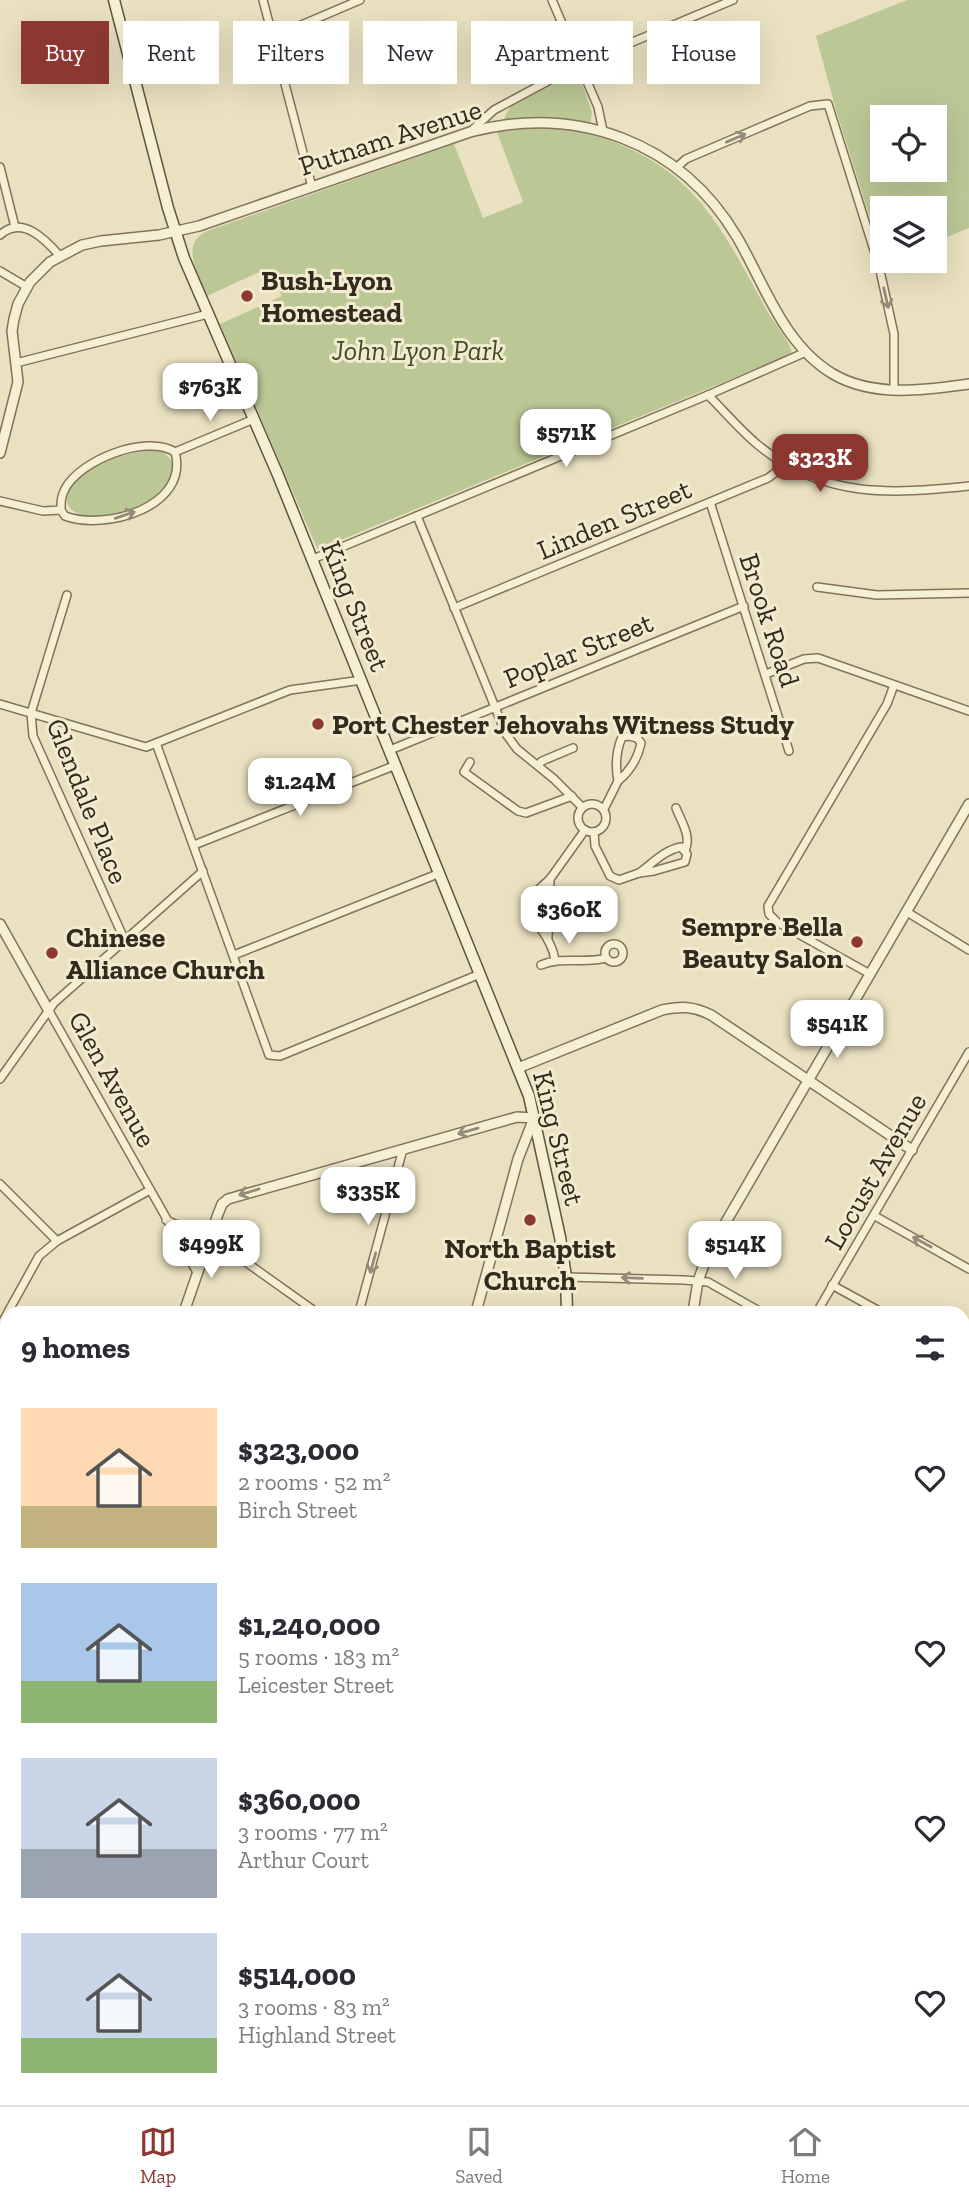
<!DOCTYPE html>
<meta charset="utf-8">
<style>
body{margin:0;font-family:"Zilla Slab",serif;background:#f7f7f7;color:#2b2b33;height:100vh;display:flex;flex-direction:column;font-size:26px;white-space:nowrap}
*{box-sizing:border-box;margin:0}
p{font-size:23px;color:#7c7c81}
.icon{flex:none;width:38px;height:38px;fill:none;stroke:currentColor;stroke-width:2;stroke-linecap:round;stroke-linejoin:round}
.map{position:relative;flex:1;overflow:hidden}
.details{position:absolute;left:0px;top:1306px;width:970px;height:800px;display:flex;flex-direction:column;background:#fff;border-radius:21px 21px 0 0;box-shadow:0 7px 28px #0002}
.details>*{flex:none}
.hud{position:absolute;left:21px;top:21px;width:928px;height:63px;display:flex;gap:14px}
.fabs{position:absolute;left:870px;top:105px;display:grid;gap:14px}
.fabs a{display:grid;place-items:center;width:77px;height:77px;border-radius:0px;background:#fff;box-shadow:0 7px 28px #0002;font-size:35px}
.price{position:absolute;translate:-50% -60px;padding:0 16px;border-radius:14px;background:#fff;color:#222;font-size:23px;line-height:46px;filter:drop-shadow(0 2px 4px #0008)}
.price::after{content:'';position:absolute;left:50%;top:42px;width:21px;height:16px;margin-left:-10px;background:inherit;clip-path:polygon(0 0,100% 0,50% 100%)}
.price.current{background:#8c372f;color:#fff}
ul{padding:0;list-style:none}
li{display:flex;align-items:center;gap:21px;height:175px;padding:0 21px}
li span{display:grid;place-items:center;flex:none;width:196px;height:140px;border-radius:0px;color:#555}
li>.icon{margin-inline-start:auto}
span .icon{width:84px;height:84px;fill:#fffc;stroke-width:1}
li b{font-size:30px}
h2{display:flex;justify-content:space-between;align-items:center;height:84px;padding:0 21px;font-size:30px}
.chip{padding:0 24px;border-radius:0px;background:#fff;box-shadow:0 7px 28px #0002;font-size:24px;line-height:63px}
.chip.current{background:#8c372f;color:#fff}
.tabs{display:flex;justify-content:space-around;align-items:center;height:98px;border-top:2px solid #e1e1e2;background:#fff;font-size:19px;color:#7c7c81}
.tabs a{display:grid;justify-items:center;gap:4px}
.tabs .current{color:#8c372f}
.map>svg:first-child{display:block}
.green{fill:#bcc796;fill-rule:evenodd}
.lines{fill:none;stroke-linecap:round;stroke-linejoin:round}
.minor-casing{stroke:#82735a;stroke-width:10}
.tertiary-casing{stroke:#82735a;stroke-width:12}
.secondary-casing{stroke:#63543d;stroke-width:13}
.primary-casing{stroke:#4f412e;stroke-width:14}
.minor{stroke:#f5efd3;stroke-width:7}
.tertiary{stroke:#f5efd3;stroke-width:9}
.secondary{stroke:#f5efd3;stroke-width:10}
.primary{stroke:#ebd99b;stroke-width:10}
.rail{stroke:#322a1d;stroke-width:2.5;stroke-dasharray:12 12;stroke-linecap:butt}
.oneway{stroke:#948c78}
.poi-dot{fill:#8c372f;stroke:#f2ebd0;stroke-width:2.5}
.labels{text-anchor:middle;stroke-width:6;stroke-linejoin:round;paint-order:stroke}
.street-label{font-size:28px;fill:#322a1d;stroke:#f2ebd0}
.poi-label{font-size:28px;font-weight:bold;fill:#322a1d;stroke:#f2ebd0;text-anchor:start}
.park-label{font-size:28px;font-style:italic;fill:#3f4d25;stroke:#f2ebd0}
</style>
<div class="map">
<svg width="969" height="2105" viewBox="0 0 969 2105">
<rect width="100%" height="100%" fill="#eae1c1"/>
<g class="green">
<path d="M907,0H969V228L935,242L934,208H882V256L836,110L816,36ZM882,117H934V170H882Z"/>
<path d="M574,74L580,78L592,112L589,134C692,163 719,223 766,309C772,320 792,344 792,354L319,549L317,548L220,324L282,296L266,269L207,296C199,275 179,244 207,231L454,144L483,218L523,202L497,132L510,107Z"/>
<path d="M161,450C202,481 130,514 104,517C73,520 51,502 81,476C103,458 133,451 161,450Z"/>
</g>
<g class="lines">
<defs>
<g id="minor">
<path d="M263,0L312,187"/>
<path d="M552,0L598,107L603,131"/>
<path d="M273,37L360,0"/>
<path d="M471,131L494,110L580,64L733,0"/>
<path d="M0,167L15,227"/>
<path d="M676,168L686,159L810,106L828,104L879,266L894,334V390"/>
<path d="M0,235C22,215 45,239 60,256"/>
<path d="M0,271L27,287"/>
<path d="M16,363L208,314"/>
<path d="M708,395C725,412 740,430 758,445C823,499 892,494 969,486"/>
<path d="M175,452L254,419"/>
<path d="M0,501L43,511L61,510L65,516C105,531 190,507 175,452C146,434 80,460 65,489C61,496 61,502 61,510"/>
<path d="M710,502L789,751"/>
<path d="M417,516L506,734L517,749L554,779L582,807"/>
<path d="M313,559L708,395L806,352"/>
<path d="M817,587L877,595L969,593"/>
<path d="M67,595L31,713L33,736L125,941"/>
<path d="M454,608L768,478L787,464"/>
<path d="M766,674L804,659L818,658L969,711"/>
<path d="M0,704L146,747L290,690L362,680"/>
<path d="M629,736L637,738L641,743C638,758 630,771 618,781C615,765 616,751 622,737Z"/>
<path d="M156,743L269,1055L280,1056L480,974"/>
<path d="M390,750L744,606"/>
<path d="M470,762L464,772L518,811L526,813L572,796"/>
<path d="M538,765L542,761L573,748"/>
<circle cx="592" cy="818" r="14"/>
<path d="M676,808C681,821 692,837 685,850"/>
<path d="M604,809L618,781"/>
<path d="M594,832L595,846L610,876L619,880L639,873"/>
<path d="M194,845L396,765"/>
<path d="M681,847L687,854L685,862L654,871L639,873C652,864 664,850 681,847Z"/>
<path d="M907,912L969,950"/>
<path d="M548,937L550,879"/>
<circle cx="614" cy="953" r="9"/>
<path d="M234,955L440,873"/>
<path d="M555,960C552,937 532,923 527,900L550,879L585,830"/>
<path d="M541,965C562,956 585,964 606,958"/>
<path d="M870,974L777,922L769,914L768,906L887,704L894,685"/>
<path d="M49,1011L198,1274"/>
<path d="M0,1079L54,1003L203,871"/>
<path d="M0,1184L57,1241"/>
<path d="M875,1216L969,1269"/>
<path d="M166,1220L219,1243L316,1312"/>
<path d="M566,1277L684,1280L708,1282L761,1312"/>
<path d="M832,1285L881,1312"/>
<path d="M8,1312L39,1256L57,1241L150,1190"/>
<path d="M359,1312L403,1149"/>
<path d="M817,1312L969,1052"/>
<path d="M0,1327L7,1314"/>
<path d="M962,1394L969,1401"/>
<path d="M0,1589L7,1575"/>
<path d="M962,1757L969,1761"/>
<path d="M0,1951L7,1936"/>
<path d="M962,1960L969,1964"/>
<path d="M40,2105L43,2098"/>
<path d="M157,2105L160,2098"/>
<path d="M234,2105L237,2098"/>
</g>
<g id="tertiary">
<path d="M0,453L18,382L12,331L14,319L18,304L30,282L50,262L82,245L101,241L159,235L199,226L470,132C576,104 680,141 737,237C765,285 783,344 833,374C874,398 925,390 969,384"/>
<path d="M0,924L49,1011"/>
<path d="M518,1068L662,1010C681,1006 693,1006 711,1015L912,1150"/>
<path d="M184,1312L218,1214L222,1204L228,1199L517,1117L534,1118L518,1159L476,1312"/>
<path d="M693,1312L698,1281L709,1251L969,804"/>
<path d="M0,1595L7,1600"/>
<path d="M962,1887L969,1877"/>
<path d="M360,2105L364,2098"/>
<path d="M469,2105L473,2098"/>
<path d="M660,2105L664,2098"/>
<path d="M820,2105L825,2098"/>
</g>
<g id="secondary">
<path d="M114,0L168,208L184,258L278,475L529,1096L560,1237L566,1277L567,1312"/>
<path d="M0,1761L7,1765"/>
<path d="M448,2098L454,2105"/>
</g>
<g id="primary">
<path d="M962,1712L969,1701"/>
<path d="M709,2105L714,2098"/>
</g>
</defs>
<use href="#minor" class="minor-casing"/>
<use href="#tertiary" class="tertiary-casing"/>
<use href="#secondary" class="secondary-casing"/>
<use href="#primary" class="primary-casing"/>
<use href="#minor" class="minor"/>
<use href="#tertiary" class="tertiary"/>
<use href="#secondary" class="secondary"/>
<use href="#primary" class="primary"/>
<g class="rail">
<path d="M962,1600L969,1596"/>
<path d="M962,1617L969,1613"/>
<path d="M558,2105L562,2098"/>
<path d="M570,2105L575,2098"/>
</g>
</g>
<defs><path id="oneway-shaft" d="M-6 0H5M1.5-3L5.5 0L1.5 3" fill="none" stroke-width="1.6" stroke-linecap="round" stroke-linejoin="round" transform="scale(1.75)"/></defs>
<g class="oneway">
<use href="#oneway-shaft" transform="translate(736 138) rotate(-23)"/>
<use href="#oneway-shaft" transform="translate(886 298) rotate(77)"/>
<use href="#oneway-shaft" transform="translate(125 515) rotate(-19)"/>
<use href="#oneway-shaft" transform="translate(468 1131) rotate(164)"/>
<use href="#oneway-shaft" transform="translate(249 1192) rotate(163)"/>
<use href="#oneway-shaft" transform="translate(922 1242) rotate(-151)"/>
<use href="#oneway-shaft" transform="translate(373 1263) rotate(105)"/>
<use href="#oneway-shaft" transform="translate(632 1278) rotate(-178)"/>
</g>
<g class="poi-dot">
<circle cx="247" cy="296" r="7"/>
<circle cx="318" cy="724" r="7"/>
<circle cx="857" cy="942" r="7"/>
<circle cx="52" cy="953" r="7"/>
<circle cx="530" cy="1220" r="7"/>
</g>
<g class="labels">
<g class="street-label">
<text transform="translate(390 137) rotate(-18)" y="10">Putnam Avenue</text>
<text transform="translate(614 519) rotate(-23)" y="10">Linden Street</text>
<text transform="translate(356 606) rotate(68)" y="10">King Street</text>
<text transform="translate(770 620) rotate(72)" y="10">Brook Road</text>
<text transform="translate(578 650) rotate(-22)" y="10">Poplar Street</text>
<text transform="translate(88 801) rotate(68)" y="10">Glendale Place</text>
<text transform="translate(113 1079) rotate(61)" y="10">Glen Avenue</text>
<text transform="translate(559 1138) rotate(76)" y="10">King Street</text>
<text transform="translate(875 1171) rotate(-60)" y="10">Locust Avenue</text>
</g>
<g class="poi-label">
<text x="261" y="290">Bush-Lyon<tspan x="261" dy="32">Homestead</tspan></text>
<text x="332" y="734">Port Chester Jehovahs Witness Study</text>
<text x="843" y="936" text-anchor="end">Sempre Bella<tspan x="843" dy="32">Beauty Salon</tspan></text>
<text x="66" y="947">Chinese<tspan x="66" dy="32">Alliance Church</tspan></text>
<text x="530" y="1258" text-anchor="middle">North Baptist<tspan x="530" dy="32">Church</tspan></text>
</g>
<g class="park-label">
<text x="418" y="360">John Lyon Park</text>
</g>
</g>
</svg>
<div class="fabs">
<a><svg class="icon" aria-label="locate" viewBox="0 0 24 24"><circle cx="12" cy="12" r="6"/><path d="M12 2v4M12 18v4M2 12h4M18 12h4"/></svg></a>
<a><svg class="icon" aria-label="layers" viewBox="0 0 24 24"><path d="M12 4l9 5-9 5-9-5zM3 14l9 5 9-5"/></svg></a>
</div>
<b class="price" style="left:210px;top:423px">$763K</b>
<b class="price" style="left:566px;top:469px">$571K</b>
<b class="price current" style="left:820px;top:494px">$323K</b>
<b class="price" style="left:300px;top:818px">$1.24M</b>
<b class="price" style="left:569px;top:946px">$360K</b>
<b class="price" style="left:837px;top:1060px">$541K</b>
<b class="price" style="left:368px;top:1227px">$335K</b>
<b class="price" style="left:211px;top:1280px">$499K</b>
<b class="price" style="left:735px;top:1281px">$514K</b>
<div class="hud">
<a class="chip current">Buy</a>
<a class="chip">Rent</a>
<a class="chip">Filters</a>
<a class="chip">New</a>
<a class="chip">Apartment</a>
<a class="chip">House</a>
</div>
<section class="details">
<h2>9 homes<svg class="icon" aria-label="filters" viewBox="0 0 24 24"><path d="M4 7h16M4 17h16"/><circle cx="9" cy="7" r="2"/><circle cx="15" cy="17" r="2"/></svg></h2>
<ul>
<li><span style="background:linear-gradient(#ffd9b3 70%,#c2b280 0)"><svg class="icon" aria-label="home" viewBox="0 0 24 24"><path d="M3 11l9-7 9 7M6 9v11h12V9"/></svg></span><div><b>$323,000</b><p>2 rooms · 52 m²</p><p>Birch Street</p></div><svg class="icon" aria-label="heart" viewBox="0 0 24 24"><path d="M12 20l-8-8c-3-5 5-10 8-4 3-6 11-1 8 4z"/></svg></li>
<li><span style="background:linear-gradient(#a9c7e8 70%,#8fb573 0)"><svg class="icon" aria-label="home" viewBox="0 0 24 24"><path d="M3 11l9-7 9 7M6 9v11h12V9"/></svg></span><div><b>$1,240,000</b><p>5 rooms · 183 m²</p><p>Leicester Street</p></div><svg class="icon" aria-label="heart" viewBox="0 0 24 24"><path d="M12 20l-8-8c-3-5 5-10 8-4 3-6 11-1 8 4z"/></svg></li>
<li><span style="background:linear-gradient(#c9d6e8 65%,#9aa5b1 0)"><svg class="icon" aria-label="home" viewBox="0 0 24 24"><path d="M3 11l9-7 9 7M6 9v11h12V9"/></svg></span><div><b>$360,000</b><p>3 rooms · 77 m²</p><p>Arthur Court</p></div><svg class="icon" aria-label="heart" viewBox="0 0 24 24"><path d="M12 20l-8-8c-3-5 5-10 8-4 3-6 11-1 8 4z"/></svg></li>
<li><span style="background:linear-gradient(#c9d6e8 75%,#8fb573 0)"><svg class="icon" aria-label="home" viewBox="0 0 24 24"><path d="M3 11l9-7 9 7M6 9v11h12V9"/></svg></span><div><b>$514,000</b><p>3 rooms · 83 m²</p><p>Highland Street</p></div><svg class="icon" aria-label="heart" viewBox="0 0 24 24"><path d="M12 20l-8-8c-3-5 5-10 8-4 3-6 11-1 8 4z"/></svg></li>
</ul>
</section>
</div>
<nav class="tabs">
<a class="current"><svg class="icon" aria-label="map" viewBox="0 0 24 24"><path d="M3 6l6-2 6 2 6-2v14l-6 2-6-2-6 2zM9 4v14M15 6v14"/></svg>Map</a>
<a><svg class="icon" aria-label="saved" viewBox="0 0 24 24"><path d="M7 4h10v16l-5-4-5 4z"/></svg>Saved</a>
<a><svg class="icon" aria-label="home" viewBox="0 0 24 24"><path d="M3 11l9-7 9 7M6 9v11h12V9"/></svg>Home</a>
</nav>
